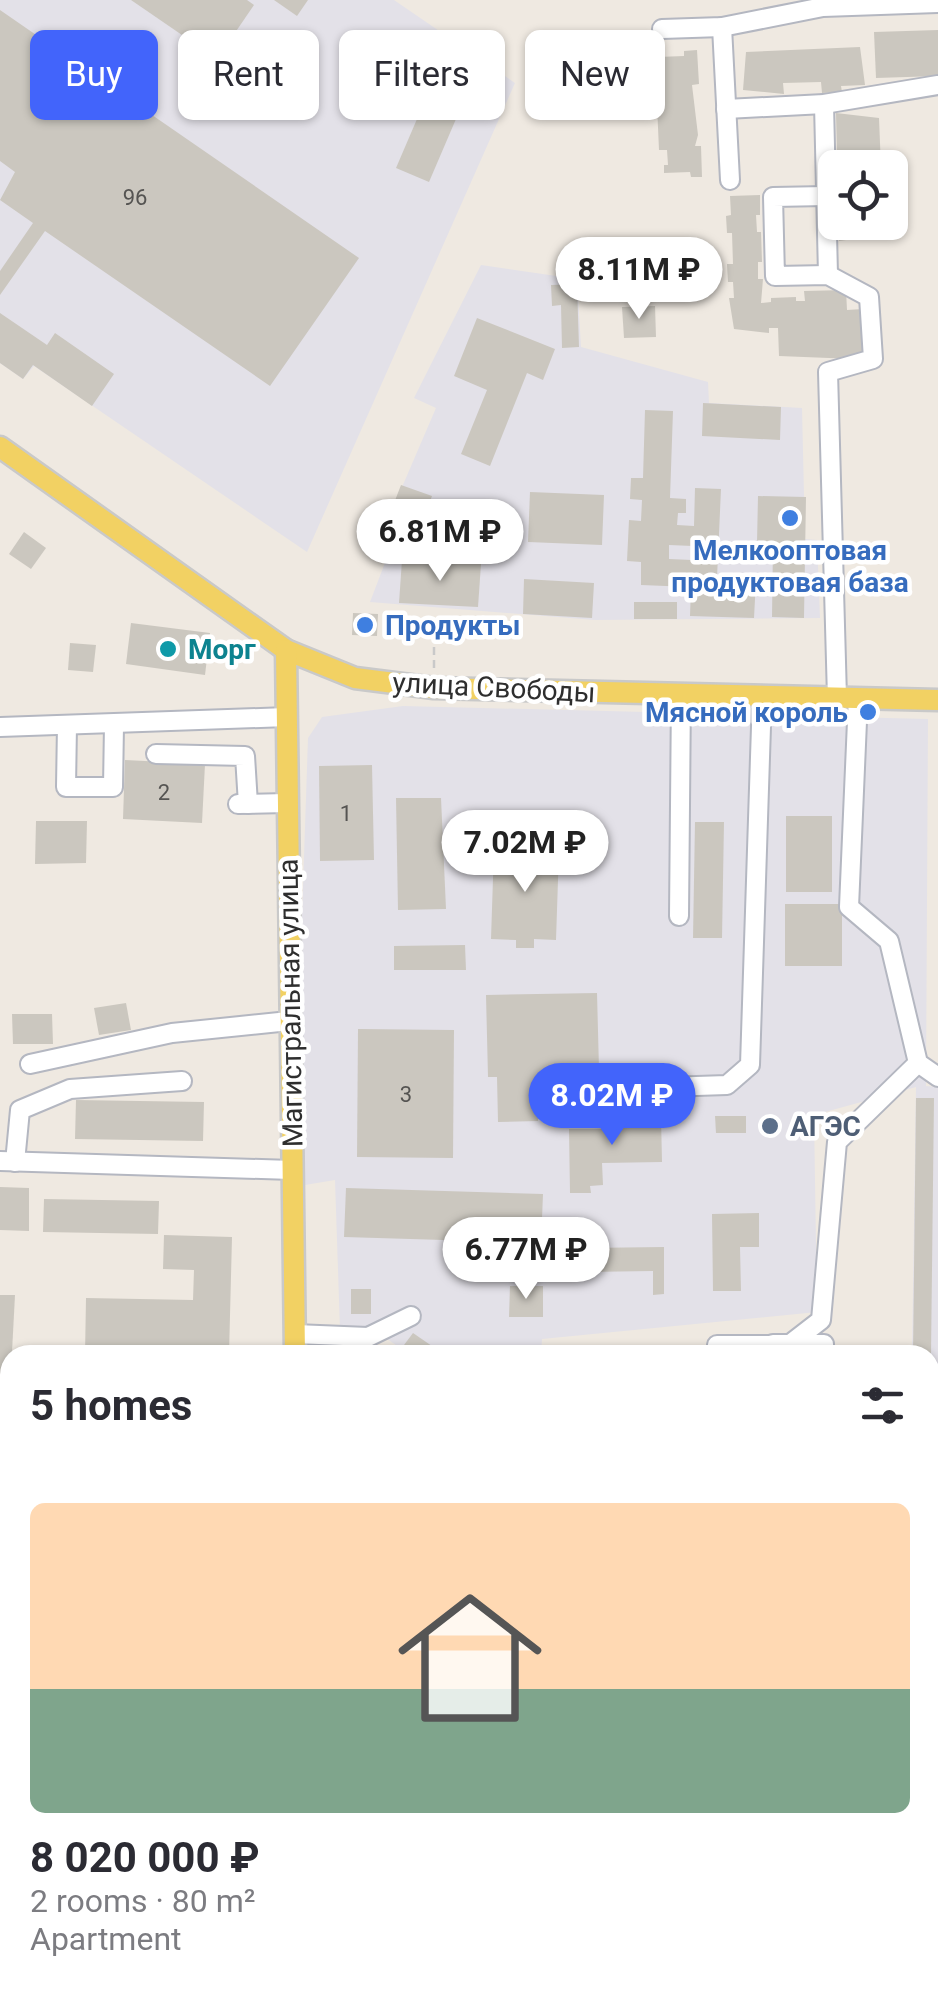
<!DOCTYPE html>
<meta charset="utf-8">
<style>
body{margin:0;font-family:Roboto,sans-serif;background:#f7f7f7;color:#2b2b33;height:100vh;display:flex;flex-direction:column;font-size:38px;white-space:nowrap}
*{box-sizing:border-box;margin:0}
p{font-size:32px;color:#7c7c81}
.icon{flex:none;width:55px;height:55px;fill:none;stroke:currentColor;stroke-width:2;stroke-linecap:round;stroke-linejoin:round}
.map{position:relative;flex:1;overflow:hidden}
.drawer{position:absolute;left:0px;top:1345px;width:940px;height:670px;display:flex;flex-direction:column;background:#fff;border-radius:30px 30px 0 0;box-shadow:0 2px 8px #0004}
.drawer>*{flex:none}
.guide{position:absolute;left:30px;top:30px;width:880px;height:90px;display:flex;gap:20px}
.buttons{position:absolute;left:818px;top:150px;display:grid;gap:20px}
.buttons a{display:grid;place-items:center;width:90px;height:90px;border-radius:15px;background:#fff;box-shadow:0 2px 8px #0004;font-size:50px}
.price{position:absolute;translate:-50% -85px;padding:0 22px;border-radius:35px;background:#fff;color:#222;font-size:32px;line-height:65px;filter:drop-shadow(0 2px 5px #0008)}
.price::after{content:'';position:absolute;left:50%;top:60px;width:30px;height:22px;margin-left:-15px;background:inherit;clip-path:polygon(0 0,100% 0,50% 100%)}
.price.current{background:#4264fb;color:#fff}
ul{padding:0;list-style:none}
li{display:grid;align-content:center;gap:20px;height:530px;padding:0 30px}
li+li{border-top:2px solid #e1e1e2}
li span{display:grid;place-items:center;height:310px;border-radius:15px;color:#555}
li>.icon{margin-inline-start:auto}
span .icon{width:180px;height:180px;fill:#fffc;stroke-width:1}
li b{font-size:42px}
h2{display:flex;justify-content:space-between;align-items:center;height:120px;padding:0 30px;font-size:42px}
.chip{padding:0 35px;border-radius:15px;background:#fff;box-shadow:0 2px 8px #0004;font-size:35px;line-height:90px}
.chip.current{background:#4264fb;color:#fff}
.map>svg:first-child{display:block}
.industrial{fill:#e3e1e8}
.building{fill:#cbc7bf;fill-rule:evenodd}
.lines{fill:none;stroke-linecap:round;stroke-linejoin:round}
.minor-casing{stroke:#b4b7c1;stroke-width:22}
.major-casing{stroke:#c9c9c9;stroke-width:25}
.path{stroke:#c9c9c9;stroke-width:2.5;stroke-dasharray:8 5;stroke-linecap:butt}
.minor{stroke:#fff;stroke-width:18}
.major{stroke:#f2d163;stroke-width:20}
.shop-dot{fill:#3f7fe0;stroke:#fff;stroke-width:4}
.culture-dot{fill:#0f9aa8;stroke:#fff;stroke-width:4}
.service-dot{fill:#5c6f8a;stroke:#fff;stroke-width:4}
.labels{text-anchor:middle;stroke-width:9;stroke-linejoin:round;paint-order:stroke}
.number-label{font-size:22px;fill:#555452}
.shop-label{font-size:28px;font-weight:bold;fill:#366cbe;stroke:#fff}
.culture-label{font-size:28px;font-weight:bold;fill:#0d838f;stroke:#fff;text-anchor:start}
.street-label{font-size:28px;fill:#2e2e2e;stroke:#fff}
.service-label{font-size:28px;font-weight:bold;fill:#4e5e75;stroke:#fff;text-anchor:start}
</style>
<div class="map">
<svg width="938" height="2015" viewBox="0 0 938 2015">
<rect width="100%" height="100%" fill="#efe9e1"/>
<g class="industrial">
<path d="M0,0H394L515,83L307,552L34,366L23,379L0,363Z"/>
<path d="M481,265L577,279L581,347L708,382L709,403L802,408L805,539L817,540L820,618L595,620L370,602L396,534L384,529L436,408L414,398Z"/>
<path d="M403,706L928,719L926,1086L938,1087V1603H930V1355H912L916,1087L814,1115L817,1312L542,1339L541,1355H410L373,1329L340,1330L335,1180L293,1187L308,738L322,717Z"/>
<path d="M930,1893H938V2015H801L802,2005H930Z"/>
</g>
<g class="building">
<path d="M131,0H247L254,5L217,59Z"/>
<path d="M274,0H308L297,16Z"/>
<path d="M0,10L359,258L270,386L45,231L0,295V271L33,223L0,200L15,172L0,161Z"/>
<path d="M938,30V76L876,78L874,32Z"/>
<path d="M860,47L865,85L841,86L842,92L822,93L821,82L783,83L784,94L743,90L746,52Z"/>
<path d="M697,50L699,84L692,85L698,135L695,146H701L702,177H691L690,172L664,173V165H668L667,150H659L656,82H663L658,57L684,56V51Z"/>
<path d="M429,91L462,105L429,182L396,168Z"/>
<path d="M836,113L879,118L881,168H847L846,155H837Z"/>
<path d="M760,195V215H756L757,232H761L762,262H758V279H763L761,303L771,302V298L796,297V301H805L804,291L846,290L847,310L863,309L864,353H854V359L779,356L778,328H769V333L734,329L729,298H734L733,282H728L727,264H733L732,233H727L726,216L731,215L730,196Z"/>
<path d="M838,222H882V235L839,241Z"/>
<path d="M577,284L579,347L562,348L561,305L552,306L551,285Z"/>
<path d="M655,306L656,337L624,338L622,307Z"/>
<path d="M0,313L47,345L55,333L114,374L92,406L33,365L23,379L0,363Z"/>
<path d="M477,318L555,349L543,380L527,373L490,466L461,454L487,390L454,376Z"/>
<path d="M703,403L781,407L780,440L702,436Z"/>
<path d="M645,410L673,411L670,498L686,499V513H678L677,525L694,526L695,488L721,489L717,578L756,580L754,618L690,616L691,587L641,585V562L627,561L629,520L641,521L642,500L630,499L631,478H643ZM669,545L693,546L692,560L669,559Z"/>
<path d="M401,485L432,496L426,512L415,508L405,536L384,529Z"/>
<path d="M530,492L604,495L602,545L528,542Z"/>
<path d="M758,496L806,497L804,618L772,617L773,544L757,543Z"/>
<path d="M24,532L46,548L31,569L9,554Z"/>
<path d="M402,560L481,564L478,607L399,603Z"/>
<path d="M524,579L594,583L592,618L523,614Z"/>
<rect x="634" y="602" width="43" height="17"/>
<path d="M353,613L378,614L377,636L352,635Z"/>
<path d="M131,623L210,633L205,675L126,664Z"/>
<path d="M70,643L96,645L93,672L68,670Z"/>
<path d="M125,760L205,764L202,823L123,819Z"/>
<path d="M372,765L374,860L320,861L319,766Z"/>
<path d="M396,798H441L446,909L398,910Z"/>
<rect x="786" y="816" width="46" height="76"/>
<path d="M36,821H87L86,863L35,864Z"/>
<path d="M695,822H724L722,938H693Z"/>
<path d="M494,848L559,850L556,940L534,939V948H516V940L491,939Z"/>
<rect x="785" y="904" width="57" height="62"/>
<path d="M465,945L466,970H394V946Z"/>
<path d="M597,993L599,1069L568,1070V1078L550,1079V1092H537L538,1121L498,1122L497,1077H488L486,995Z"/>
<path d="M126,1003L131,1030L99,1035L94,1008Z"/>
<path d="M12,1014H52L53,1044H13Z"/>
<path d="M358,1029L454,1030L453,1158L357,1157Z"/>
<path d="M916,1098H934L931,1355H913Z"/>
<path d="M76,1100L204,1102L203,1141L75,1139Z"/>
<path d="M715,1116H746V1133H716Z"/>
<path d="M661,1117L662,1162L602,1163L603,1185L590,1186L591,1193H570L569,1129H602V1118Z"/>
<path d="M0,1187L29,1188V1231L0,1230Z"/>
<path d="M346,1188L543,1194L541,1243L344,1237Z"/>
<path d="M44,1199L159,1201L158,1234L43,1232Z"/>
<path d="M759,1213V1247H740L741,1291H713L712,1214Z"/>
<path d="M164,1235L232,1237L229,1355H85L86,1298L193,1300L194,1270L163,1269Z"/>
<path d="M664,1247V1294L653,1295V1271L585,1272V1248Z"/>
<path d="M510,1286H543V1317H509Z"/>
<rect x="351" y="1289" width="20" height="25"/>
<path d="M0,1295H15L10,1390H0Z"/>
<path d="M413,1333L445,1355H418L404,1345Z"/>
<rect x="0" y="1637" width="10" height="162"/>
<path d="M930,1937L938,1938V1969L930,1968Z"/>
<path d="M930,1990L938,1991V2009L923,2007L930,2005Z"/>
<path d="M336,2005H372L370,2015H335Z"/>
<path d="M384,2005H407L403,2015H380Z"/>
<path d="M556,2005H603L597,2015H572Z"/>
</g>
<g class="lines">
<defs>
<g id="minor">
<path d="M722,27L730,180"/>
<path d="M662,29L722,27L823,7L938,3"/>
<path d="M824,104L828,275"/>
<path d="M726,109L824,104L938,85"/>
<path d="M826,196L773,197L775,276L828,275L869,297L873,359L828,372L837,698"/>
<path d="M858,698L849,907L889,941L918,1063L938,1077"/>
<path d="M67,725L66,787H113L114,725"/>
<path d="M0,727L287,717"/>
<path d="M156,754L245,756L248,804"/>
<path d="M238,804L287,803"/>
<path d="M679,916L681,694"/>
<path d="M30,1064L172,1033L289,1021"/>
<path d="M605,1089L727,1085L750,1065L762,696"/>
<path d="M0,1161L292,1170"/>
<path d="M15,1162L20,1110L70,1089L182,1081"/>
<path d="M295,1334L368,1337L411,1316"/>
<path d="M790,1344L821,1320L837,1142L918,1063"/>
<path d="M716,1355L717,1345H773"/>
<path d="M773,1355V1344H824V1355"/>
<path d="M938,1567V1602"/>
<path d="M0,1607H10"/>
<path d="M930,1835H938"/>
<path d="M930,1923H938"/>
<path d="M930,1976L938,1977"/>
<path d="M658,2005L659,2015"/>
<path d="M880,2011L904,2015"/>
<path d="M320,2015L322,2005"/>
<path d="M374,2015L376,2005"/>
<path d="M430,2015L431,2005"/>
<path d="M838,2015L839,2005"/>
</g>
<g id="major">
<path d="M0,447L286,650L355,678L434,688L938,700"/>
<path d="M286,650L295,1355"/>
<path d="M284,2015L286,2005"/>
</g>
</defs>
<use href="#minor" class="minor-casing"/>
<use href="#major" class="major-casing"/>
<path class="path" d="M434,647V671"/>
<use href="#minor" class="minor"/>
<use href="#major" class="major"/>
</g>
<g class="shop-dot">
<circle cx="790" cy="518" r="10"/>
<circle cx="365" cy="625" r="10"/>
<circle cx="868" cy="712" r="10"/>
</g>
<circle class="culture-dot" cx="168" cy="649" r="10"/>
<circle class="service-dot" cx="770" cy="1126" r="10"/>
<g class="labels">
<g class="number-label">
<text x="135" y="205">96</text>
<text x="164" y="800">2</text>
<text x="346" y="821">1</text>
<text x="406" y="1102">3</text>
</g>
<g class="shop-label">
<text x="790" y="560">Мелкооптовая<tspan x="790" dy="32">продуктовая база</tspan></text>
<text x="385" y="635" text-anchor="start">Продукты</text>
<text x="848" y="722" text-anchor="end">Мясной король</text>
</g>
<g class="culture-label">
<text x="188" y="659">Морг</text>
</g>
<g class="street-label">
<text transform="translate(494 687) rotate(3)" y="10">улица Свободы</text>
<text transform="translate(290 1003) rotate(-91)" y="10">Магистральная улица</text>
</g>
<g class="service-label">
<text x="790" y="1136">АГЭС</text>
</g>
</g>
</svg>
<div class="buttons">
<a><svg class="icon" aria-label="locate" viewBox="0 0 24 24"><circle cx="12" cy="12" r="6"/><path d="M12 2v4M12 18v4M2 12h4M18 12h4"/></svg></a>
</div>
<b class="price" style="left:639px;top:322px">8.11M ₽</b>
<b class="price" style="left:440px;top:584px">6.81M ₽</b>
<b class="price" style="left:525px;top:895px">7.02M ₽</b>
<b class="price current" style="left:612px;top:1148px">8.02M ₽</b>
<b class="price" style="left:526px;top:1302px">6.77M ₽</b>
<div class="guide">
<a class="chip current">Buy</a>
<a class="chip">Rent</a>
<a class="chip">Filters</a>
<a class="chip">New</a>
</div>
<section class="drawer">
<h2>5 homes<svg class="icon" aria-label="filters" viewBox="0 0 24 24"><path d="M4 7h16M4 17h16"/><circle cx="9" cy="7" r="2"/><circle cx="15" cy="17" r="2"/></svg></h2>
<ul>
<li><span style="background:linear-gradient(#ffd9b3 60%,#7fa58c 0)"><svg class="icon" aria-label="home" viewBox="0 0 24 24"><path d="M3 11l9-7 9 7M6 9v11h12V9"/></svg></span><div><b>8 020 000 ₽</b><p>2 rooms · 80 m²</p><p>Apartment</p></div></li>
</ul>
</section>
</div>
